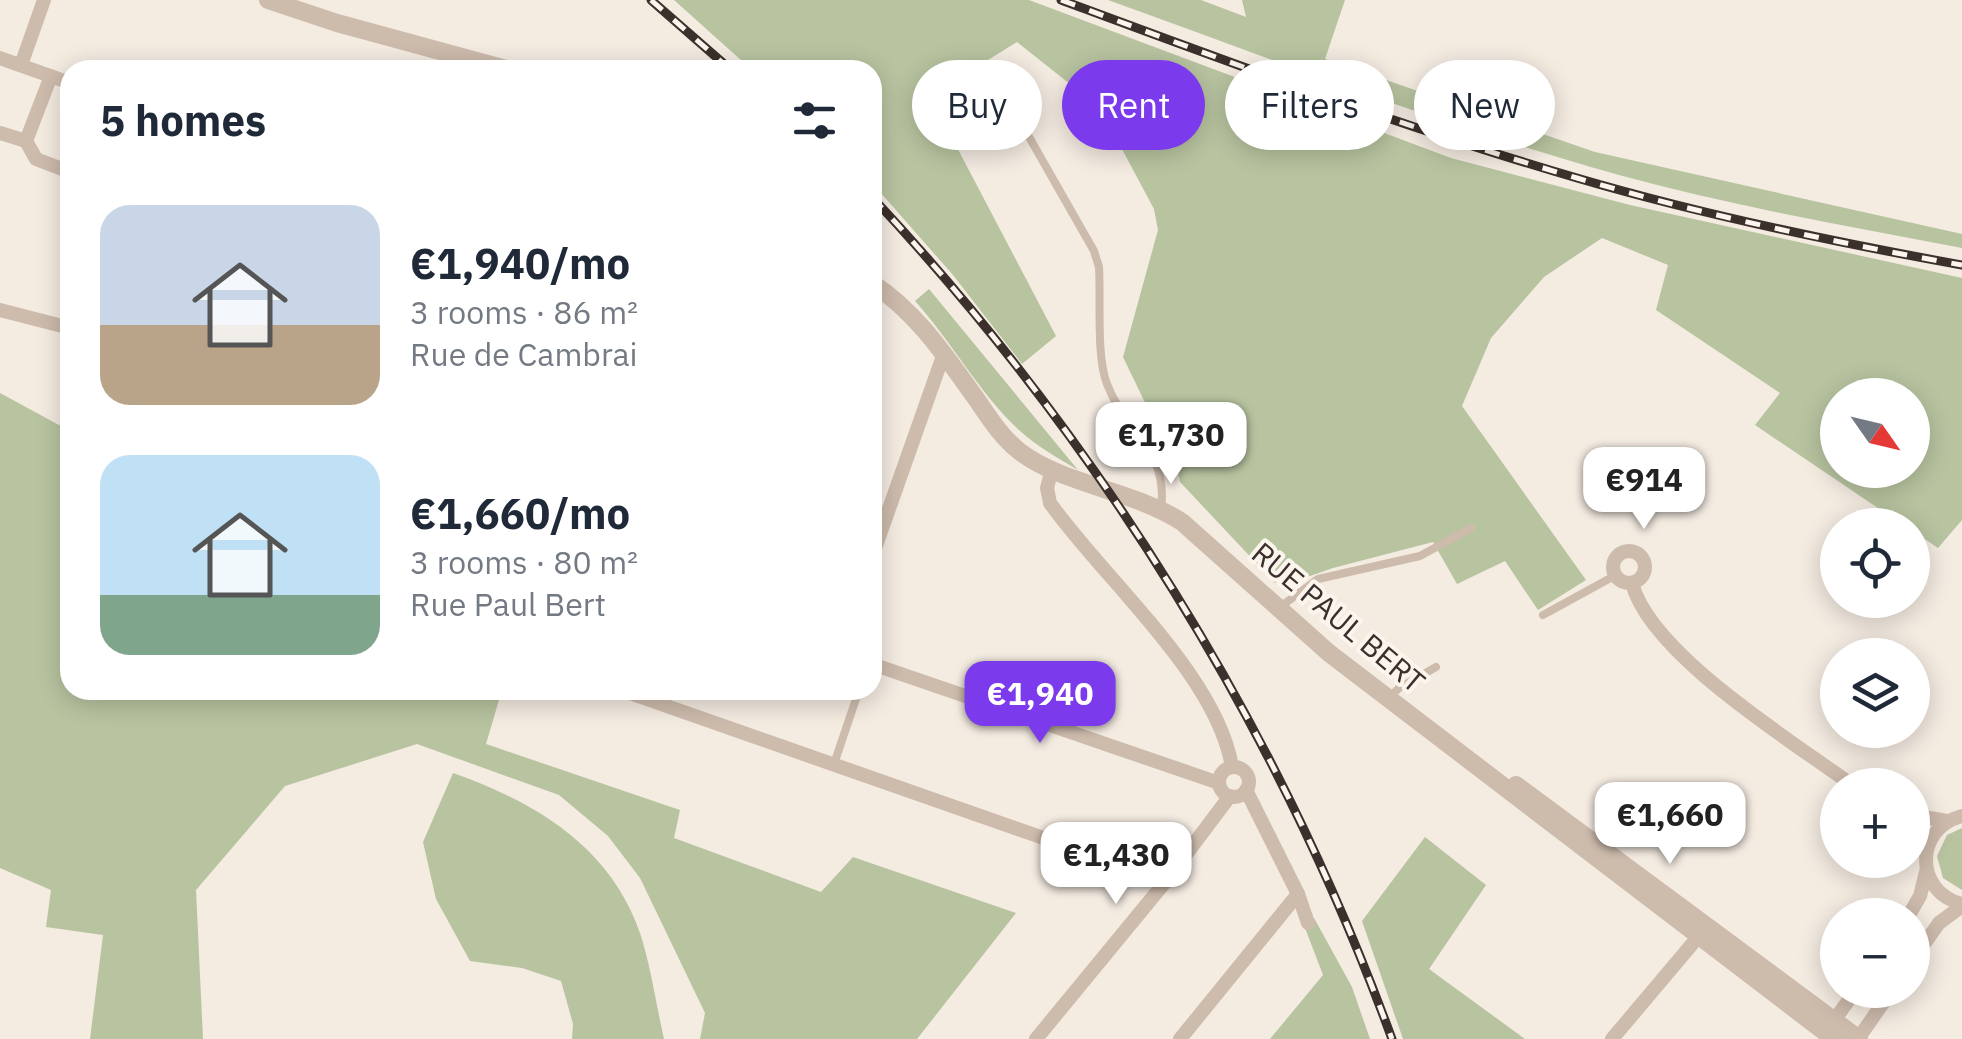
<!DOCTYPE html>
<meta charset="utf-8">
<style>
body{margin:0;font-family:"IBM Plex Sans",sans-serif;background:#f6f6f7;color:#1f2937;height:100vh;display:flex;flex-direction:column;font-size:38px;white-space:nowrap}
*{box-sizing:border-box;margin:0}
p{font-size:32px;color:#747a83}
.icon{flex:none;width:55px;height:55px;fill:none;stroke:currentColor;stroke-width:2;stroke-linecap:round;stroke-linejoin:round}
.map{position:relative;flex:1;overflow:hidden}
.side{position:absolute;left:60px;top:60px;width:822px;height:640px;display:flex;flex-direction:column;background:#fff;border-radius:30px;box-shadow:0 5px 25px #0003}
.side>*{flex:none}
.hud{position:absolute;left:912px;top:60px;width:898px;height:90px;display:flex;gap:20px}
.needle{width:65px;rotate:124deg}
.buttons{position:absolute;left:1820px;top:378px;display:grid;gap:20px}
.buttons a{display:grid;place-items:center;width:110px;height:110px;border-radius:50%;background:#fff;box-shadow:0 5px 25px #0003;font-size:50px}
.price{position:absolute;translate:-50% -85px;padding:0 22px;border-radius:20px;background:#fff;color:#222;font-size:32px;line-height:65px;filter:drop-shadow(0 2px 5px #0008)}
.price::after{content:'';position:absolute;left:50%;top:60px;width:30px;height:22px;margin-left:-15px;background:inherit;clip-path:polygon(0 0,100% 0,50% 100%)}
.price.selected{background:#7c3aed;color:#fff}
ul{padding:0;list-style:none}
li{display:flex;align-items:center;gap:30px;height:250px;padding:0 40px}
li span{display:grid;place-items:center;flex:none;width:280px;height:200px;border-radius:30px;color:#555}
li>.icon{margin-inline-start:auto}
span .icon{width:120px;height:120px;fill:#fffc;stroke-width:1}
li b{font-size:42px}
h2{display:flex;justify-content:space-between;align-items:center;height:120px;padding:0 40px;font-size:42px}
.chip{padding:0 35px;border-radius:45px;background:#fff;box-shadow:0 5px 25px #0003;font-size:35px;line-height:90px}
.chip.selected{background:#7c3aed;color:#fff}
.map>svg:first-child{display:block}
.green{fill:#b8c4a0;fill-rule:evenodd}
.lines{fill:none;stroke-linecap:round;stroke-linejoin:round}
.service{stroke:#cdbbac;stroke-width:8}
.minor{stroke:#cdbbac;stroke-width:14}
.tertiary{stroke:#cdbbac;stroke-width:18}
.rail-casing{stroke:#3b302b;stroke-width:9}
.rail{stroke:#fbf5ee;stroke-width:5;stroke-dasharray:15;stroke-linecap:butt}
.labels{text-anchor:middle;stroke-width:8;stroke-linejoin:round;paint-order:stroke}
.street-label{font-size:30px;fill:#3b302b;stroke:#fbf5ee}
</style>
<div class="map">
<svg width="1962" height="1039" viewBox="0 0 1962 1039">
<rect width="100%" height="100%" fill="#f4ebe1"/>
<g class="green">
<path d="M674,0H1029L1451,158L1630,205L1962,278V520L1938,548L1913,531L1912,525H1903L1755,425L1780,393L1656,310L1668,265L1602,238L1544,277L1491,338L1462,406L1586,580L1538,610L1505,561L1457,584L1433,542L1333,568L1293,582L1283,574L1275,583L1180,482L1178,471L1123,357L1158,230L1154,209L1100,108L1017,42L930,96L1056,336L1022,364L953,275L873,184L872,70H752ZM1838,395H1912V470H1838Z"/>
<path d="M1108,0H1201L1246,17L1242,0H1345L1325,59L1595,152L1962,234V248C1847,226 1732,206 1619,175C1446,127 1277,61 1108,0Z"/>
<path d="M929,289L1078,470C1058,458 1036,446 1019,430C979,393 952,342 915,301Z"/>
<path d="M0,393L70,431V690H502L486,744L680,810L674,838L821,892L853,857L1016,913L917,1039H700L705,1013L640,878L608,836L559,795L417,744L285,786L196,890L203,1039H90L103,935L46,927L51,890L0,868Z"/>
<path d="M453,773C535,802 610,846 640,933C651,967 656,1004 664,1039H572L573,1024L561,981L522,968L470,961L436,899L423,842Z"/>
<path d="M1962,828V890L1943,878L1937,856L1947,835Z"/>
<path d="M1425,837L1486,885L1429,969L1525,1039H1403L1362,921Z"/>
<path d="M1314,918L1352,987L1370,1039H1270L1323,975L1302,920Z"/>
</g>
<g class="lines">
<g class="service">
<path d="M1020,121L1094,251L1099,267C1101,299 1096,356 1107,384C1125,432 1169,450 1161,509"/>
<path d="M1280,607L1318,579L1420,556L1471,528"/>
<path d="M1543,615L1616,575"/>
<path d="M1390,697L1399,688L1436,667"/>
<path d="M834,764L859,690"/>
</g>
<g class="minor">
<path d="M0,58L70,83"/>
<path d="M21,65L44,0"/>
<path d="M0,133L26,141L36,159L70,172"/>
<path d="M26,141L51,76"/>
<path d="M0,310L70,328"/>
<path d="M1052,469L1047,488L1050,503C1103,578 1217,675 1232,767"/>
<circle cx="1629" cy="567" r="16"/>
<path d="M872,557L944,353"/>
<path d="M1632,583C1650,654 1792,741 1852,785"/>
<path d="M872,664L1219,783"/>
<path d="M621,690L1166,881"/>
<circle cx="1234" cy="782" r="15"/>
<path d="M1246,790L1298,894L1308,923"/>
<path d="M1912,815L1947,821"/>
<path d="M1962,816C1914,828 1914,892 1962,904"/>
<path d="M1909,915L1920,896L1926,872"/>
<path d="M1912,961L1939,923L1962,906"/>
<path d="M1830,1026L1856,990"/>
<path d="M1036,1039L1166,881L1230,796"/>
<path d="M1180,1039L1298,894"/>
<path d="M1612,1039L1704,930"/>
<path d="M1858,1039L1892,990"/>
</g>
<g class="tertiary">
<path d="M268,0L337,23L510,70"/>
<path d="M872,283C917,313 944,354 975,397C988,416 1001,437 1019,451C1063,485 1133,490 1182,522L1329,653L1834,1039"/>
<path d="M1516,785L1859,1039"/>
</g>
<defs>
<g id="rail">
<path d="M651,0L731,70"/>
<path d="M1061,0C1232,63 1402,127 1577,178C1703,215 1833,242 1962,265"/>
<path d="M872,197C1099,440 1278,727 1392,1039"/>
</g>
</defs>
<use href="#rail" class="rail-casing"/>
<use href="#rail" class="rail"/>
</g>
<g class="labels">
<g class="street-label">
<text transform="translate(1338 618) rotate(40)" y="10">RUE PAUL BERT</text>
</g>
</g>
</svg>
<div class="buttons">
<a><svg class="needle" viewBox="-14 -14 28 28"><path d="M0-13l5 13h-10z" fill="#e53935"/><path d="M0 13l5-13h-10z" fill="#747a83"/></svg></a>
<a><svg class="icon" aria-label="locate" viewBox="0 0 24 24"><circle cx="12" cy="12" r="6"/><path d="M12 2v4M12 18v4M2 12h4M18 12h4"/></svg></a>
<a><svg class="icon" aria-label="layers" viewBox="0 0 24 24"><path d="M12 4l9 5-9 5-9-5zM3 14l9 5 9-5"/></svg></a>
<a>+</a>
<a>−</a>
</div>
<b class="price" style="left:1171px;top:487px">€1,730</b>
<b class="price" style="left:1644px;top:532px">€914</b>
<b class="price selected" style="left:1040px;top:746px">€1,940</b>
<b class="price" style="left:1670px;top:867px">€1,660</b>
<b class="price" style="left:1116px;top:907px">€1,430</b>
<div class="hud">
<a class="chip">Buy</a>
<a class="chip selected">Rent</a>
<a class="chip">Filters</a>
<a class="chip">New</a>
</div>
<section class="side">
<h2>5 homes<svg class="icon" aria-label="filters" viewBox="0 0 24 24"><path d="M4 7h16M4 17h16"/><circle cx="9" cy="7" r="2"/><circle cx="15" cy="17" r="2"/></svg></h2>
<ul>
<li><span style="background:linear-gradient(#c9d6e8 60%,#b9a48a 0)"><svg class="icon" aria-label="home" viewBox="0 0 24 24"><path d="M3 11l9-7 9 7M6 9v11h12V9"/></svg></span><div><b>€1,940/mo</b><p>3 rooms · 86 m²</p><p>Rue de Cambrai</p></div></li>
<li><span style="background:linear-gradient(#bfe0f5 70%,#7fa58c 0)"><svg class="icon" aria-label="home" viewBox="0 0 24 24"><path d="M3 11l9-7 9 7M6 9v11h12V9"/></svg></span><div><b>€1,660/mo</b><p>3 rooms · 80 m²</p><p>Rue Paul Bert</p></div></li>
</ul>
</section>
</div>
